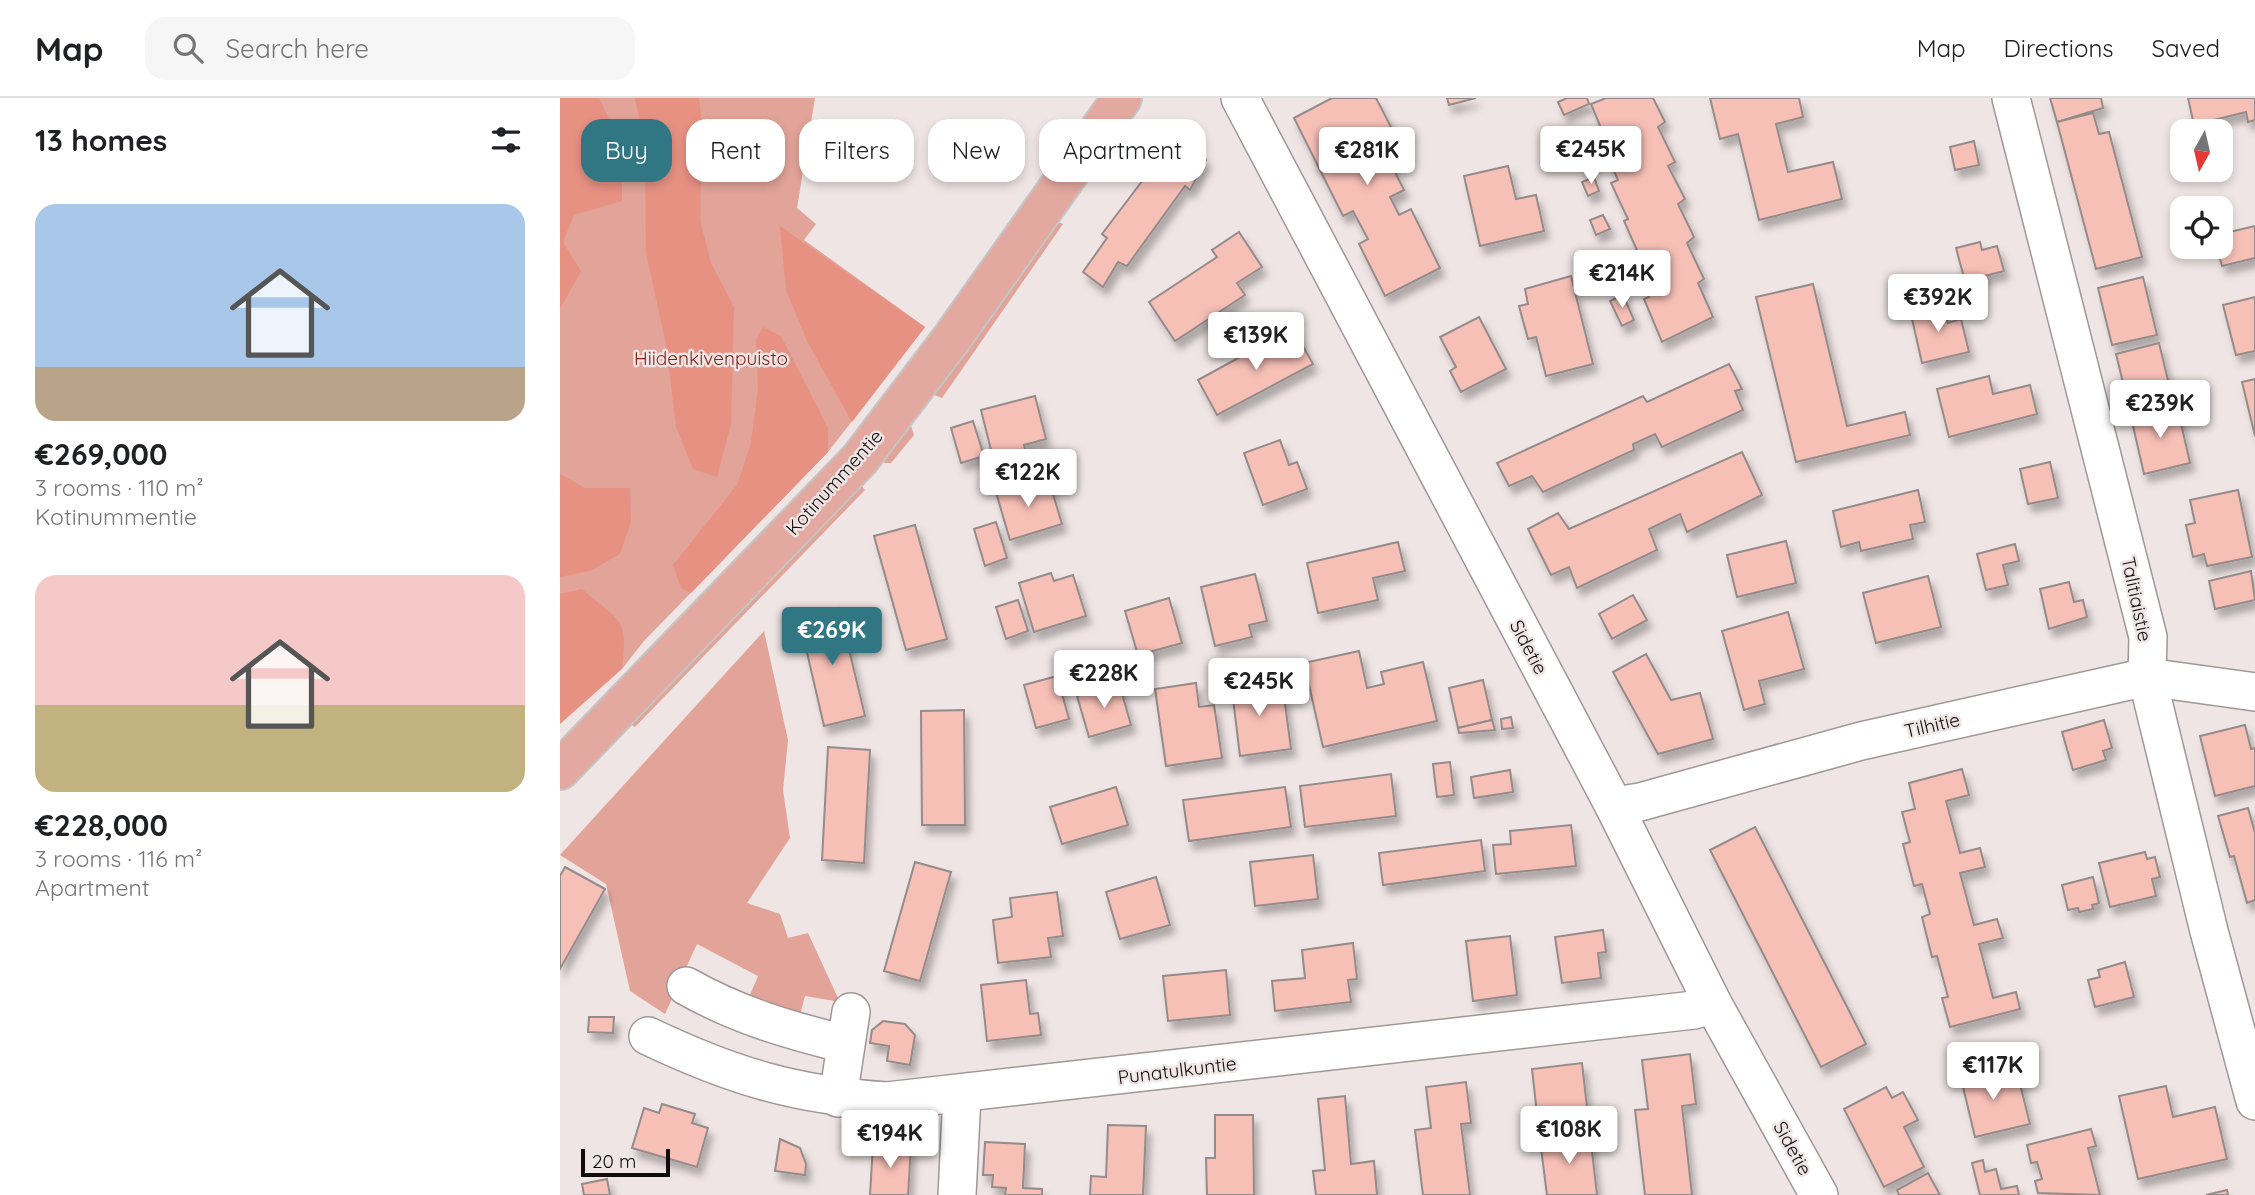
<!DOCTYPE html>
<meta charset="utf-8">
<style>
body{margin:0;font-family:Quicksand,sans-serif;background:#f6f6f6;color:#202124;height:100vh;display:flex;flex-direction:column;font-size:26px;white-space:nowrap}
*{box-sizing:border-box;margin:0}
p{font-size:23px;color:#757577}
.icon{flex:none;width:38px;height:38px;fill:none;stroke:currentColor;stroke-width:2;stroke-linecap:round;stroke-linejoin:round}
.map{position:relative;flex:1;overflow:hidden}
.details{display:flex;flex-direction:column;background:#fff;width:560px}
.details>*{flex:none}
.hud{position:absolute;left:21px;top:21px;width:665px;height:63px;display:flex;gap:14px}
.needle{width:46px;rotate:188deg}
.buttons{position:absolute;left:1610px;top:21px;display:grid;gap:14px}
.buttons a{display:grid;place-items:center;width:63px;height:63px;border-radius:14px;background:#fff;box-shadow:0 4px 10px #0003;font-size:35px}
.scale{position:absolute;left:21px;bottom:18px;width:89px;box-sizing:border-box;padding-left:7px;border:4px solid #0f0c0b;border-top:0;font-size:19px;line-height:24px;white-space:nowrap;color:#0f0c0b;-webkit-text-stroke:5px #efe5e4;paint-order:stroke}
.price{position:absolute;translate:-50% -60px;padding:0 16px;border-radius:7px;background:#fff;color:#222;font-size:23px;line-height:46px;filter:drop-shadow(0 2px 4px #0008)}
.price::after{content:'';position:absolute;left:50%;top:42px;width:21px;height:16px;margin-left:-10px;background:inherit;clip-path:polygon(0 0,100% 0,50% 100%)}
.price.active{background:#307783;color:#fff}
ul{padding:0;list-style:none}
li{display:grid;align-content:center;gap:14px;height:371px;padding:0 35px}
li span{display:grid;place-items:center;height:217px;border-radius:21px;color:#555}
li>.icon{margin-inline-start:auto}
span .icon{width:126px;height:126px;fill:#fffc;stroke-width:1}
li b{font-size:30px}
h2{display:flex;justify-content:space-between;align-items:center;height:84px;padding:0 35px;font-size:30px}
.pill{padding:0 24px;border-radius:21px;background:#fff;box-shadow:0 4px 10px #0003;font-size:24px;line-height:63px}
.pill.active{background:#307783;color:#fff}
header{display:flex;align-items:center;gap:42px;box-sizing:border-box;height:98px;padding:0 35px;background:#fff;border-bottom:2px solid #e0e0e0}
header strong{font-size:33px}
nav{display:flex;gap:38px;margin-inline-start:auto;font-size:24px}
.search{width:490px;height:63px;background:#f6f6f6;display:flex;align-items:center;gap:18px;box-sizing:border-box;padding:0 24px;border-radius:21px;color:#757577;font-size:26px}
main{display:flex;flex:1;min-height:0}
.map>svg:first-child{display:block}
.green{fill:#e2a398}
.forest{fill:#e79183}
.building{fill:#f7c0b7;stroke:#948b8a;stroke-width:2;filter:url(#shadow)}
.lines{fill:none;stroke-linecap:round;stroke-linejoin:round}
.minor-casing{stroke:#a09796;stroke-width:40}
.major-casing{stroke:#c5c5c4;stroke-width:42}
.minor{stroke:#fff;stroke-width:37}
.major{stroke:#e3a9a0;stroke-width:38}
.labels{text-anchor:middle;stroke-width:5;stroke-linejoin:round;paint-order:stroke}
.park-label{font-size:19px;fill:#862117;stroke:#efe5e4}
.street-label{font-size:19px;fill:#0f0c0b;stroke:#efe5e4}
</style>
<header>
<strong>Map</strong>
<div class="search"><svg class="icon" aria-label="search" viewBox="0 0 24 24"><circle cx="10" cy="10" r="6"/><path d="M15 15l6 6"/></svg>Search here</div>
<nav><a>Map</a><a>Directions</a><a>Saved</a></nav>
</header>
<main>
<section class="details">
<h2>13 homes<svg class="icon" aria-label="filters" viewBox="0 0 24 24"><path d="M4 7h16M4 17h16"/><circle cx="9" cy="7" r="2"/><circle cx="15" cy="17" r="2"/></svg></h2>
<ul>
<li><span style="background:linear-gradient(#a9c7e8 75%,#b9a48a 0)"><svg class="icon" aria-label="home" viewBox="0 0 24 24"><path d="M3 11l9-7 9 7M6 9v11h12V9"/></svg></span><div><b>€269,000</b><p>3 rooms · 110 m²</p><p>Kotinummentie</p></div></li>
<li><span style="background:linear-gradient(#f6c9c9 60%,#c2b280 0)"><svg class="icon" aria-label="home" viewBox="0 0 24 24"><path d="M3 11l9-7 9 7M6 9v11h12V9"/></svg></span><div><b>€228,000</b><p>3 rooms · 116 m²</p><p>Apartment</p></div></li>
</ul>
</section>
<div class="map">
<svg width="1695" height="1097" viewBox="0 0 1695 1097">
<defs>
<filter id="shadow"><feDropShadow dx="4.5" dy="8" stdDeviation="3.5" flood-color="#0004"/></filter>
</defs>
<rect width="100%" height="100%" fill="#efe5e4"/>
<g class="green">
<path d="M0,0H255L237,110L256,126L244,142L365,229L268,354L84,543L62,571V565L0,621Z"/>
<path d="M495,123L503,126L382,300L374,297Z"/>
<path d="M351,328L354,337L331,365H325L322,363Z"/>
<path d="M300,386L305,392L75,629L70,626Z"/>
<path d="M204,533L228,642L223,692L230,740L187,805L220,816L228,840L248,835L278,900L275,903L245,898L240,917L199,904L190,897L198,878L137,846L105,916L70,893L46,786L0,757Z"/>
</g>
<g class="forest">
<path d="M0,0H39L62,48V103L14,117L3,144L21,173L0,211Z"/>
<path d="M75,0H139L143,35L140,122L151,165L174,209L171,326L157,379L133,371L116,329L106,246L86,155L85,50Z"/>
<path d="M220,128L365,229L292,324L247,243L226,192Z"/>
<path d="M203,229L221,238L268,330V354L131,495L121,490L113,467L177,387L191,345L198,290L196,241Z"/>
<path d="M0,376L25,390H70L71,424L60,456L30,473L0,479Z"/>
<path d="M22,491C59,524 69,518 62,571L0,626V496Z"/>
</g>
<g class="building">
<path d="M772,0H816L831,29L816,36L844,92L830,99L839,117L851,111L880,170L825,198L799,146L808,141L793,113L783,118L734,20Z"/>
<path d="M887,0H916L889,7Z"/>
<path d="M1007,0H1027L1029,6L1004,17L998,4Z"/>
<path d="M1046,0H1093L1105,24L1098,29L1115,64L1108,68L1125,101L1118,106L1134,139L1127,145L1144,181L1138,185L1153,219L1102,244L1084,201L1089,199L1074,161L1080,159L1064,123L1068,121L1051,85L1058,82L1042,46L1046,42L1031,6Z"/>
<path d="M1150,0H1239L1243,19L1216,26L1228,74L1273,64L1282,101L1199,122L1178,36L1160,41Z"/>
<path d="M1490,0H1541L1543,10L1497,24Z"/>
<path d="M1628,0H1695V22L1688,24L1686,14L1634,27Z"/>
<path d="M1533,15L1539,36L1549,34L1582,159L1536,171L1497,24Z"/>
<path d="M614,41L646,62L630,92L625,88L567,168L558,164L543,189L523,174L547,140L542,136Z"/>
<path d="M1024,41L1030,53L1018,59L1012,47Z"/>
<path d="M1414,43L1419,67L1395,72L1390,49Z"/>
<path d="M948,68L956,101L976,97L984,133L920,148L904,78Z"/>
<path d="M1034,79L1039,93L1028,98L1022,84Z"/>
<path d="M1043,117L1050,131L1036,137L1030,122Z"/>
<path d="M1695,128V160L1662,168L1657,149H1661V136Z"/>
<path d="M679,134L702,169L677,185L685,197L615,243L589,204L657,159L652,152Z"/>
<path d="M1420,144L1422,152L1437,148L1444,173L1405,183L1396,150Z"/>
<path d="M1052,158L1059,172L1047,177L1040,163Z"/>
<path d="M1011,178L1033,266L986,278L976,239L968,241L959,208L968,206L965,191Z"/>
<path d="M1583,179L1597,237L1552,247L1538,190Z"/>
<path d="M1253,186L1287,328L1345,314L1350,337L1236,364L1196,199Z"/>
<path d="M1063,197L1074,222L1062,228L1050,203Z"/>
<path d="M1695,199V253L1676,257L1663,207Z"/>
<path d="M1383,204L1388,225L1401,221L1409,254L1362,265L1350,212Z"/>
<path d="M919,219L946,271L901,294L890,273L896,269L880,239Z"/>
<path d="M733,230L753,266L657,317L638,282Z"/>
<path d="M1599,245L1612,299L1569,309L1556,256Z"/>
<path d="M1169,266L1182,291L1175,293L1183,312L1102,349L1095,336L1073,346L1074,352L983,394L972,378L949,388L937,365L1083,298L1087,304Z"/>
<path d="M1429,278L1433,296L1470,287L1477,316L1389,339L1377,291Z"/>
<path d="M1695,281V338L1682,284Z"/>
<path d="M475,298L486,341L464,347L466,355L434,364L421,312Z"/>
<path d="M1617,308L1630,365L1584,376L1571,319Z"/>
<path d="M413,323L424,358L401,365L391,330Z"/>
<path d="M720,342L729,367L737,364L747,391L703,407L684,355Z"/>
<path d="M1182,354L1202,397L1127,434L1120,416L1089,431L1097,452L1017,490L1009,469L991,477L968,431L998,415L1009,431Z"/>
<path d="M1490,364L1498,400L1468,406L1460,371Z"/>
<path d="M464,383L466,390L489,383L502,426L450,442L435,391Z"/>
<path d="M1358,392L1365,424L1350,427L1353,441L1301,453L1299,444L1281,449L1273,413Z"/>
<path d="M1678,392L1692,459L1647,468L1644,456L1633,459L1626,427L1635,425L1630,402Z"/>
<path d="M436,424L447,460L425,468L414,431Z"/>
<path d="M355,427L387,541L346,552L314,438Z"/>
<path d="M1226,443L1236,485L1177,499L1167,457Z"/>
<path d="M838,444L845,473L813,480L818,502L758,515L747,465Z"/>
<path d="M1455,446L1459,463L1443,467L1448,487L1426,492L1417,456Z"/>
<path d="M1691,473L1695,502L1655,511L1649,483Z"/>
<path d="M491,475L494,483L513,477L526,518L474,534L459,485Z"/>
<path d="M695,476L707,523L689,527L692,539L655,548L641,489Z"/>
<path d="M1368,478L1381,529L1316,545L1303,495Z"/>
<path d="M1509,484L1514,504L1523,502L1527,519L1489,531L1480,491Z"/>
<path d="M1073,497L1087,522L1052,541L1039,516Z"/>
<path d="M609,500L622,545L578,557L565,513Z"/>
<path d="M458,502L468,533L446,541L436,509Z"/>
<path d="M279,510L305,618L264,628L239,520Z"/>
<path d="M1228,514L1244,571L1199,583L1205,606L1184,612L1162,533Z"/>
<path d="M799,553L807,590L824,586L821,574L863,564L877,623L763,649L744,565Z"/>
<path d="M1086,556L1111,602L1140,595L1153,641L1098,656L1053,574Z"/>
<path d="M497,578L509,621L476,630L464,587Z"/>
<path d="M705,579L708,600L724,598L731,651L680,658L671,584Z"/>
<path d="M923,582L932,622L898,630L889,590Z"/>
<path d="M559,585L571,627L529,639L517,598Z"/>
<path d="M636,585L639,609L654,607L662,660L606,668L595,591Z"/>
<path d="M404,612L405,727H362L361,613Z"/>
<path d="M951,619L953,630L942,631L941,621Z"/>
<path d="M932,622L935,632L899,635L898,630Z"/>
<path d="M1544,622L1552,650L1543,653L1546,662L1513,672L1502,634Z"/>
<path d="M1685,627L1691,651L1695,650V688L1655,698L1640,638Z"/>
<path d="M268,649L310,652L304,765L262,762Z"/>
<path d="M890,664L894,697L877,699L873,666Z"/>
<path d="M1402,671L1409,697L1386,703L1400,755L1420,750L1425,769L1400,775L1414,827L1437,821L1443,840L1419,846L1433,900L1456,894L1460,911L1390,929L1382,900L1388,899L1377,858L1372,859L1362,819L1370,816L1362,786L1354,788L1343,746L1350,744L1342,714L1355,711L1349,685Z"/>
<path d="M950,672L953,694L914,700L911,679Z"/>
<path d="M831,676L836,718L745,729L740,688Z"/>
<path d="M556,689L568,727L502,746L490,709Z"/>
<path d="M725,689L731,729L629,743L623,702Z"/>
<path d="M1688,710L1695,735V802L1687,805L1674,758L1670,759L1658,718Z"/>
<path d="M1011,727L1016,768L936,776L933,747L951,746L950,733Z"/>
<path d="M1195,729L1306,946L1261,969L1150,752Z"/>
<path d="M921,742L925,773L823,787L819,755Z"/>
<path d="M1585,754L1587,761L1595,759L1600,779L1592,781L1596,798L1550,809L1539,765Z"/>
<path d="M753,757L758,801L695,808L690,764Z"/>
<path d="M355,764L391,774L360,883L324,873Z"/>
<path d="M5,769L45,791L0,871V778Z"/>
<path d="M596,779L610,827L560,841L546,794Z"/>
<path d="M1533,779L1539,805L1532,807L1533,811L1519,814L1518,810L1508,812L1502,787Z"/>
<path d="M497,794L503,838L488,840L491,859L438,865L433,822L452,819L450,800Z"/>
<path d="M1043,832L1046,854L1038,855L1041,880L1002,885L995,839Z"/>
<path d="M950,838L957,897L913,903L906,843Z"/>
<path d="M793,845L797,881L788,882L791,904L715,913L712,883L745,880L742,852Z"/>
<path d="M1565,864L1574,899L1535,909L1528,882L1540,879L1538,872Z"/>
<path d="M666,872L670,917L608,923L603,878Z"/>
<path d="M466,882L470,916L478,915L481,937L427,943L421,887Z"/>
<path d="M29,919H54L53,935L28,934Z"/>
<path d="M323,923L345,926L355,937L350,967L327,963L329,948L310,945L312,932Z"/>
<path d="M1130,956L1136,1006L1122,1008L1132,1097H1085L1075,1012L1088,1011L1082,962Z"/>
<path d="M1022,965L1029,1027L979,1033L972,971Z"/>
<path d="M1426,965L1432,989L1459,982L1470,1026L1415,1039L1399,972Z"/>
<path d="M906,984L911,1025L901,1026L910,1097H863L855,1032L871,1030L866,989Z"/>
<path d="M1606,988L1613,1019L1655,1009L1667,1061L1578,1081L1559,998Z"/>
<path d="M1326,989L1332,1000L1343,994L1358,1022L1344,1029L1364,1069L1324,1089L1284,1011Z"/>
<path d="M785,998L791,1066L814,1063L817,1097H756L753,1073L765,1072L758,1001Z"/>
<path d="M102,1006L135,1016L132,1025L148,1030L137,1069L72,1050L84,1010L99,1015Z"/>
<path d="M655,1017H693L694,1097H647L646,1060H655Z"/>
<path d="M548,1027L586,1028L583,1097H530L531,1078L546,1079Z"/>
<path d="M1531,1031L1536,1048L1528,1050L1540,1097L1478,1095L1475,1083L1482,1081L1477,1064L1471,1065L1467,1047Z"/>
<path d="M1030,1036L1037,1097H987L980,1042Z"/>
<path d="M220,1041L240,1050L246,1066L245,1077L215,1073Z"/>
<path d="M425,1044L465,1046L463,1090L482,1091V1097H445L446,1090L432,1089L433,1077H423Z"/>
<path d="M313,1047L351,1049L348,1097H310Z"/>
<path d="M1423,1062L1425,1074L1436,1071L1441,1091L1457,1088L1459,1097H1420L1412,1065Z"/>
<path d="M1368,1075L1380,1097H1339L1337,1092Z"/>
<path d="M47,1081L50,1097H24L22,1086Z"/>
<path d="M1667,1092L1668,1097H1646Z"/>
</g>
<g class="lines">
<defs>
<g id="minor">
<path d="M680,0L1054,708L1153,906L1259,1097"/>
<path d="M1451,0L1588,539L1587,579L1649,833L1695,1003"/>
<path d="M1054,708L1080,704L1301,643L1587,579L1695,594"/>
<path d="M126,888C177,917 228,932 285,946"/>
<path d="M88,938C172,978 235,997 327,1003L1134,912L1153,906"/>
<path d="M278,1000L291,914"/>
<path d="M397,1097L402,997"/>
</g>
<path id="major" d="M0,672L300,361L392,240L562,0"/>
</defs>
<use href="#minor" class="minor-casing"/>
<use href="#major" class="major-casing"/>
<use href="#minor" class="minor"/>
<use href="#major" class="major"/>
</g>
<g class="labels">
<g class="park-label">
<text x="151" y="267">Hiidenkivenpuisto</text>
</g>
<g class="street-label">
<text transform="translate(274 384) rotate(-48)" y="7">Kotinummentie</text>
<text transform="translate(1577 501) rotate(78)" y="7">Talitiaistie</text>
<text transform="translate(969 549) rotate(62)" y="7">Sidetie</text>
<text transform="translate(1372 627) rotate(-13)" y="7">Tilhitie</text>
<text transform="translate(617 972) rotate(-7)" y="7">Punatulkuntie</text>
<text transform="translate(1233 1050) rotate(61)" y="7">Sidetie</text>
</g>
</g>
</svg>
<div class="buttons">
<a><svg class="needle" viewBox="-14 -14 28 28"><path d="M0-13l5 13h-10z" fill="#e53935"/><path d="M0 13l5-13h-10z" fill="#757577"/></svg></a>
<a><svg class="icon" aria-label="locate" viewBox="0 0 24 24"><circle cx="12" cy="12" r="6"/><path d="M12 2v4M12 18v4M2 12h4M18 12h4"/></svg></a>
</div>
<div class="scale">20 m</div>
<b class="price" style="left:1031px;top:88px">€245K</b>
<b class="price" style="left:807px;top:89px">€281K</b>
<b class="price" style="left:1062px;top:212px">€214K</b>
<b class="price" style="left:1378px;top:236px">€392K</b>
<b class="price" style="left:696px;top:274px">€139K</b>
<b class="price" style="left:1600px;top:342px">€239K</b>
<b class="price" style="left:468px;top:411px">€122K</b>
<b class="price active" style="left:272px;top:569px">€269K</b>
<b class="price" style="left:544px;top:612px">€228K</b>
<b class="price" style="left:699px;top:620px">€245K</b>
<b class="price" style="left:1433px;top:1004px">€117K</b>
<b class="price" style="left:1009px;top:1068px">€108K</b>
<b class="price" style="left:330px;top:1072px">€194K</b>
<div class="hud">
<a class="pill active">Buy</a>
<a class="pill">Rent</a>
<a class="pill">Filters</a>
<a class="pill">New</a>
<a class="pill">Apartment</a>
</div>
</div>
</main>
